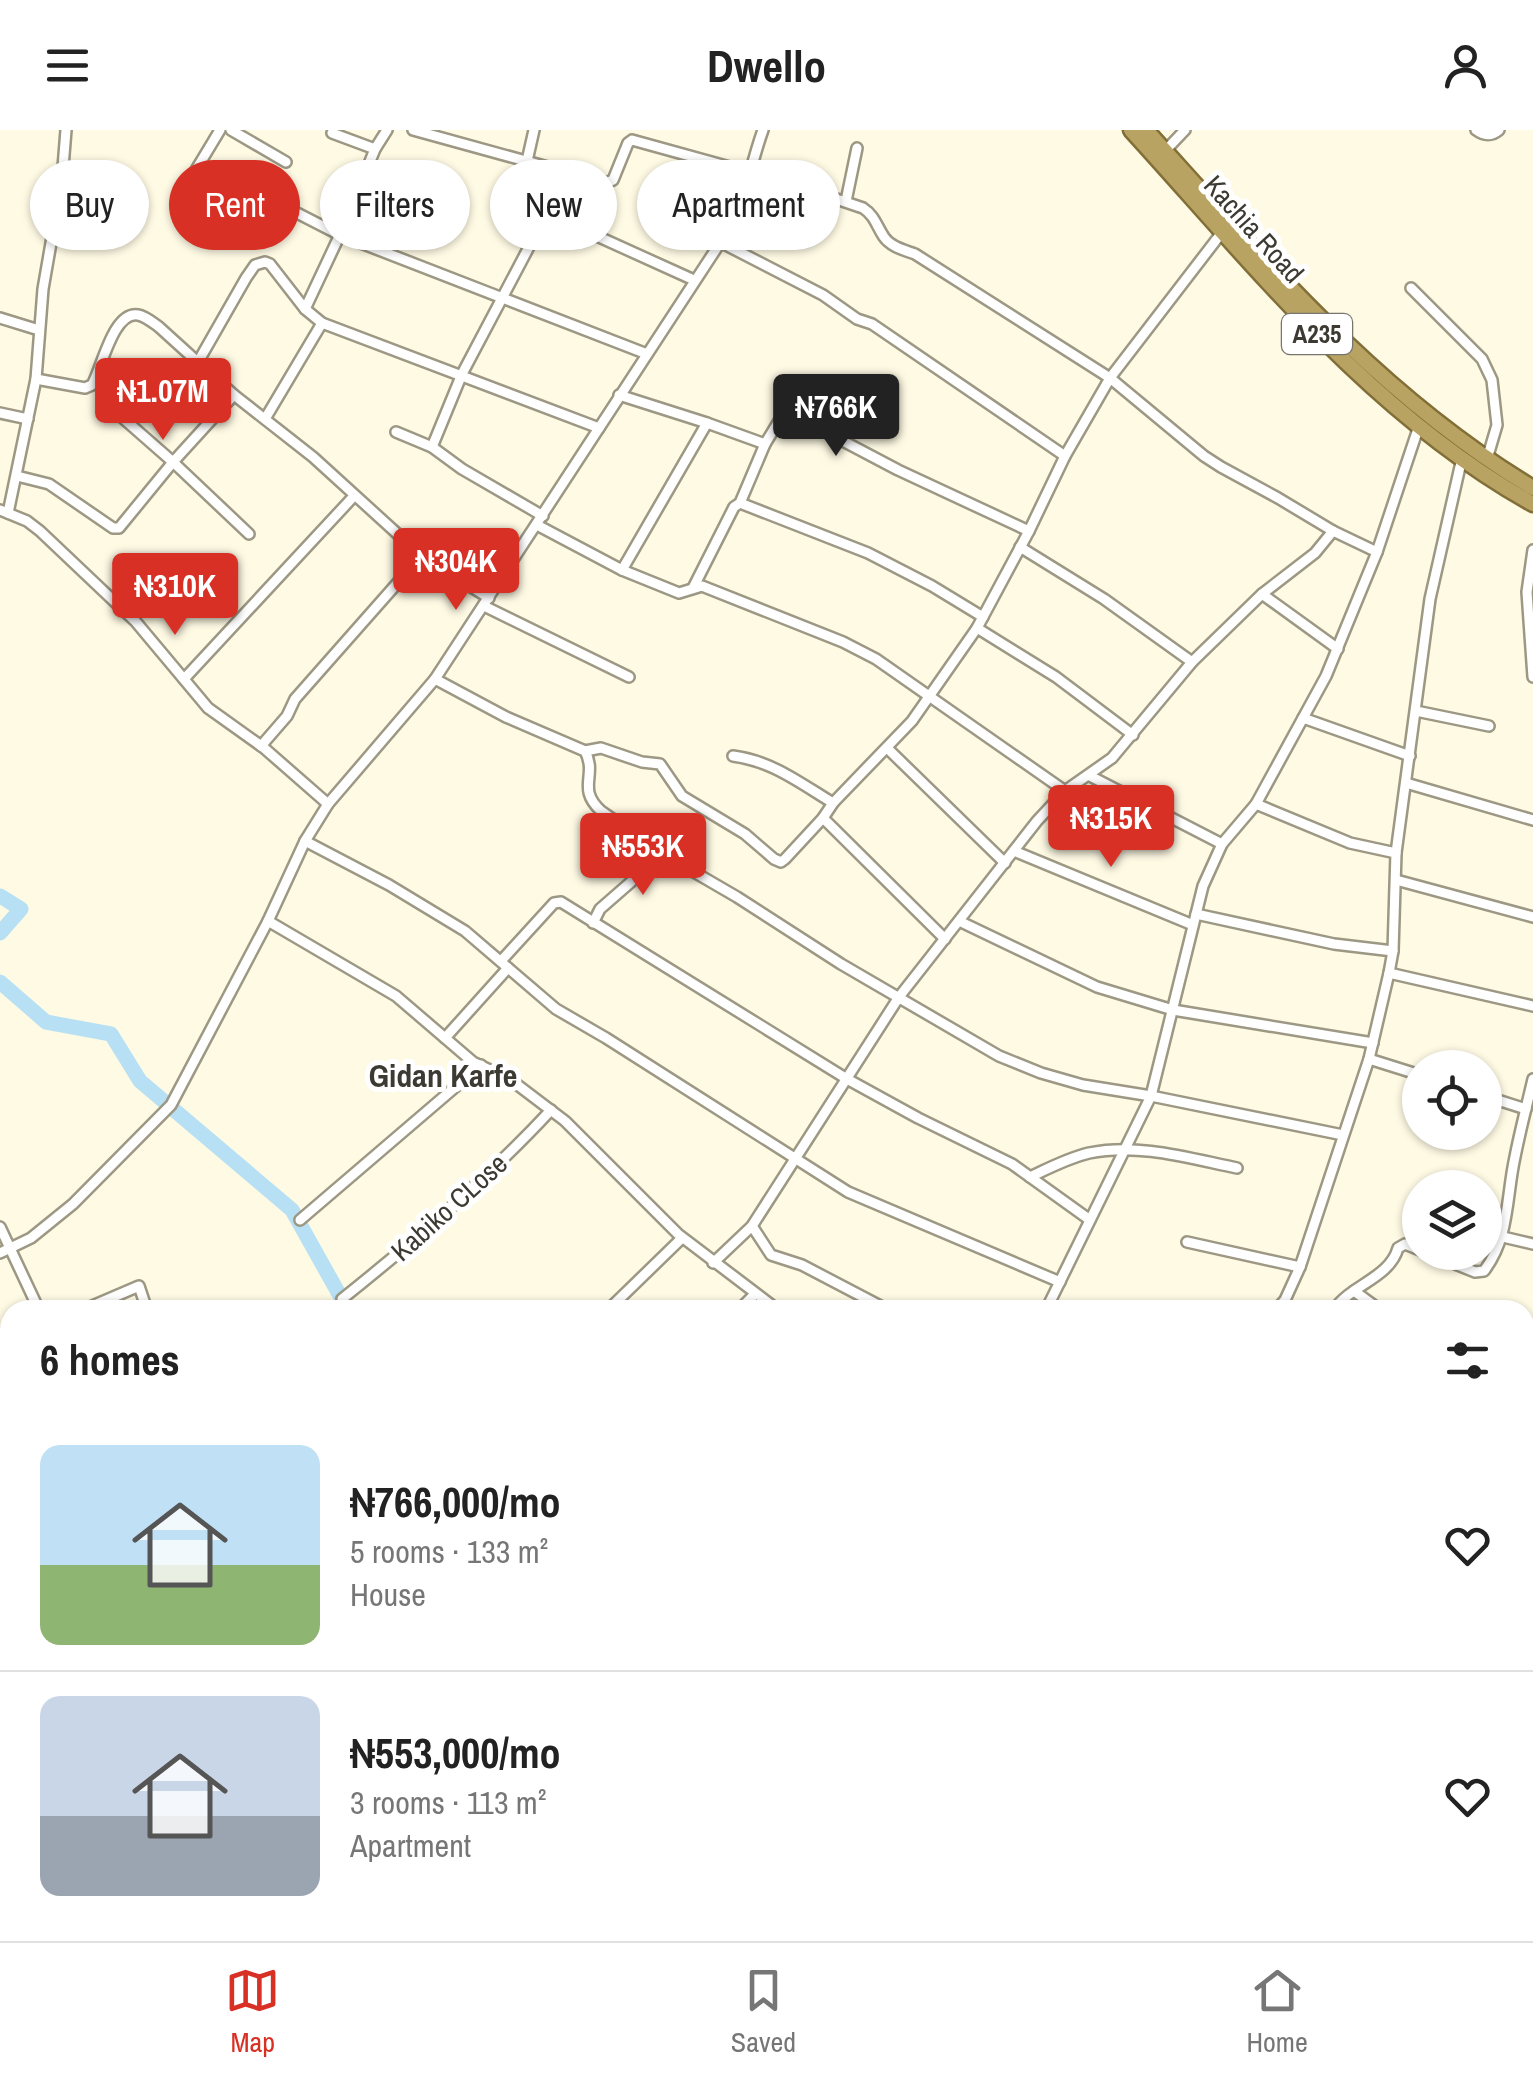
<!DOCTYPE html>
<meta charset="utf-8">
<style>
body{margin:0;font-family:"Archivo Narrow",sans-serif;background:#f2f2f2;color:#222;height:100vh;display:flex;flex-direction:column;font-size:38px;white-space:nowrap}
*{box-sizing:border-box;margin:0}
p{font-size:32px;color:#767676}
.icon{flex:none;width:55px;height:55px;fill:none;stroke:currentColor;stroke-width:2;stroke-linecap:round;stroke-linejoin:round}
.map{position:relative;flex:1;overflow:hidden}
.details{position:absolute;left:0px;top:1170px;width:1535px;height:642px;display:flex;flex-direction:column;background:#fff;border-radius:30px 30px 0 0;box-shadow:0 2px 8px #0004}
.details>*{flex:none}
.guide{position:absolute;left:30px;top:30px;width:1000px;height:90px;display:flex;gap:20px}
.fabs{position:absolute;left:1402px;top:920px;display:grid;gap:20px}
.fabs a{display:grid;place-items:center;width:100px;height:100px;border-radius:50%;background:#fff;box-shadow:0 2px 8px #0004;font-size:50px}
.price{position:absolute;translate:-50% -85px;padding:0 22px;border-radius:10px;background:#d93025;color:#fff;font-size:32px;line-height:65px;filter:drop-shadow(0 2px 5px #0008)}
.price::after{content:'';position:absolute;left:50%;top:60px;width:30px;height:22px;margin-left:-15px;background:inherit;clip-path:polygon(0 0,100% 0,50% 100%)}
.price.on{background:#222;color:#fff}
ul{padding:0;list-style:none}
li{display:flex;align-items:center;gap:30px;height:250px;padding:0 40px}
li+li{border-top:2px solid #e0e0e0}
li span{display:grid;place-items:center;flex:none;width:280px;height:200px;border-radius:20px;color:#555}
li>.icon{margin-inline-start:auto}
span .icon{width:120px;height:120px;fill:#fffc;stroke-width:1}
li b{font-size:42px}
h2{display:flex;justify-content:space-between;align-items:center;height:120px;padding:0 40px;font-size:42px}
.chip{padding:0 35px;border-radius:45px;background:#fff;box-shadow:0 2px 8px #0004;font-size:35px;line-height:90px}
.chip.on{background:#d93025;color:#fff}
header{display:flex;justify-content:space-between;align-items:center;height:130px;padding:0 40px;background:#fff;font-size:45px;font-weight:700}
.tab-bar{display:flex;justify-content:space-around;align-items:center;height:140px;border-top:2px solid #e0e0e0;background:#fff;font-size:28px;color:#767676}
.tab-bar a{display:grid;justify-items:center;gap:5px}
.tab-bar .on{color:#d93025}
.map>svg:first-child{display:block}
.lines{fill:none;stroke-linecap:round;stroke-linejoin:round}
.river{stroke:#b8e0f4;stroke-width:15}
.minor-casing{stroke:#9d9884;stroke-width:14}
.tertiary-casing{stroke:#9d9884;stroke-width:15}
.trunk-casing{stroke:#826f38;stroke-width:19}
.minor{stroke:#fff;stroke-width:9}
.tertiary{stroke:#fff;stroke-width:10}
.trunk{stroke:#b8a363;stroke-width:14}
.labels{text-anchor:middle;stroke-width:10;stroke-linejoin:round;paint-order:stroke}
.shield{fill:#fff;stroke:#767570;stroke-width:2.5}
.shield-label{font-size:25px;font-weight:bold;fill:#3c3a32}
.street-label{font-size:28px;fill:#3c3a32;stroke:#fff}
.quarter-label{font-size:32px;font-weight:bold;fill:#3c3a32;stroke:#fff}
</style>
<header><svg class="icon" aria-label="menu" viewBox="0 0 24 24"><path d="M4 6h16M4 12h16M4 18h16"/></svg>Dwello<svg class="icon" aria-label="person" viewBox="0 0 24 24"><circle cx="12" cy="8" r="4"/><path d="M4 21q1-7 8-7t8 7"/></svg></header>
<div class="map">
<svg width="1533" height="1811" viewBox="0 0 1533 1811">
<rect width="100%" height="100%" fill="#fefae4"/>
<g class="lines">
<g class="river">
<path d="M0,766L21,779L0,803"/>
<path d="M0,852L46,892L111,904L140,951L292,1080L348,1180"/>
<path d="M748,1811L751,1802"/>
</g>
<defs>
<g id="minor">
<path d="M231,0L286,32"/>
<path d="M413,0L606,53L613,50L628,13L632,10L795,55L863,78C875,86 876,95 884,107C891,117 904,120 915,124L1110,248L1204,326L1221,337L1278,368L1333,401L1377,422"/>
<path d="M1476,0C1484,6 1492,6 1499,0"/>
<path d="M332,3L375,19"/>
<path d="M1165,21L1185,0"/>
<path d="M527,31L534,0"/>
<path d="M846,71L857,18"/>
<path d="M297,83L340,105L647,224"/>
<path d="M546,83L694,150"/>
<path d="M206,91L181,74L179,68L220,0"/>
<path d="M720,112L823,165L857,189L872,194L1065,326"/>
<path d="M1411,158L1482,229L1492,250L1497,295L1487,329"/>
<path d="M305,179L344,96L375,19L387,0"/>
<path d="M0,188L39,200"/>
<path d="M198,232L246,148L255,135L265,132L270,134L305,179L322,193L599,298"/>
<path d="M36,249L85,258L92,255C102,238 113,181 138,185C145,186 152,192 159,197L234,265L313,327L402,408L446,441L489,468"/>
<path d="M619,265L707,293L765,314"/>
<path d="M108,275L173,332L249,404"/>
<path d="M0,283L28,289"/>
<path d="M803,287L820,253"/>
<path d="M265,289L322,193"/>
<path d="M396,302L432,317L462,339L543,386"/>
<path d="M432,317L462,244L568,43"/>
<path d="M17,346L49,354L113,398H119L173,332L234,265"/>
<path d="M740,373L868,423L932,456L983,487"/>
<path d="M0,380L27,391L40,401L136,492L208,578L264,618L328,674"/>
<path d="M8,383L36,249L43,159L62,50L66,0"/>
<path d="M537,395L622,440L679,463L702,456L843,512L876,529L1065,661"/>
<path d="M1020,417L1104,469L1192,532"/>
<path d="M1533,420L1527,462L1533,547"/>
<path d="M622,440L707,293"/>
<path d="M693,458L734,377L740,373L765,314L782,286L787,284L803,287L805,291L898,340L1029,401"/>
<path d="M1262,464L1338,519"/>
<path d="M484,476L629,547"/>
<path d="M977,498L1056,547L1133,605"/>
<path d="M184,549L354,366"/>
<path d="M435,549L506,587L585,621C598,646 576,658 601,681L663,724L737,767L841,834L999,926L1041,943L1083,955L1151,966L1343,1005"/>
<path d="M1416,581L1489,596"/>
<path d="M1303,588L1410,626"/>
<path d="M261,616L287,586L295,569L423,424"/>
<path d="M887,618L1005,733"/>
<path d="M585,621L601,618L642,632L660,634L682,666L745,704L774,729L781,732L785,729L823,688L833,673L912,591L977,498L1029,401L1065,326L1110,248L1223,101"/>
<path d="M733,626C772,631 800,653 833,673"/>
<path d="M1090,646L1222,714"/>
<path d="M1406,653L1533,690"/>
<path d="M1256,674L1350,713L1396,723"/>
<path d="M823,688L945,809"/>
<path d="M305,711L389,755L465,801L556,879L606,908L848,1062L1060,1152"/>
<path d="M1014,721L1193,795"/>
<path d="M1396,750L1533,787"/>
<path d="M1196,784L1334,814L1393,821"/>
<path d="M268,791L396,866L473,932L511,950L565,991L678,1104L778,1180"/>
<path d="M959,791L1097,857L1173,880L1373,913"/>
<path d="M593,793L600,779L663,724"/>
<path d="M501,831L554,773L561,772L847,949L918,988L1012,1034L1090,1090"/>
<path d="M1389,843L1533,876"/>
<path d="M445,908L508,838"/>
<path d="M1369,929L1420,945"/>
<path d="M1485,966L1526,979"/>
<path d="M1030,1047C1049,1038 1068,1028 1089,1023C1139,1013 1188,1028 1237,1038"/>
<path d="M300,1090L481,935"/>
<path d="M752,1096L771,1125L802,1135L888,1180"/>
<path d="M0,1097L39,1180"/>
<path d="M1503,1107L1533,1114"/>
<path d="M1187,1112L1300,1137"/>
<path d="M1425,1122L1475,1142L1484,1141C1510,1107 1506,1067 1515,1027C1520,1001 1527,975 1533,949"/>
<path d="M0,1123L31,1108L73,1074L171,975L268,791L305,711L328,674L435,549L735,90C747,61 752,30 763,0"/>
<path d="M713,1133L752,1096L899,867L1037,691L1065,661L1112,628L1192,532L1262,464L1315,423L1333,401"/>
<path d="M1354,1161L1380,1180"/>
<path d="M342,1169C416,1110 487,1049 551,980"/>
<path d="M1047,1177L1068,1180"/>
<path d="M83,1180L139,1156L147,1180"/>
<path d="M608,1180L682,1108"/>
<path d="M739,1180L755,1164"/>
<path d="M1046,1180L1151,966L1203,756L1222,714L1256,674L1326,546L1377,422L1419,296"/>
<path d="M1276,1180L1285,1170L1300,1137L1369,929L1389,843L1393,821L1396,723L1430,469L1462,328"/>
<path d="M1334,1180C1350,1155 1390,1148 1398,1118L1405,1114L1420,1120"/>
<path d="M1525,1205L1533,1208"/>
<path d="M1525,1304L1533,1277"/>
<path d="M1525,1315L1533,1317"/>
<path d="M0,1380L10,1377"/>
<path d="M1525,1395L1533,1400"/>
<path d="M0,1407L10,1421"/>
<path d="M0,1454L10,1446"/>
<path d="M1525,1558L1533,1557"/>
<path d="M0,1625L10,1639"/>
<path d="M1525,1648L1533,1649"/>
<path d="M0,1767L10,1776"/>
<path d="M111,1802L131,1811"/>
<path d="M895,1802L904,1811"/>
<path d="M1498,1802L1515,1811"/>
<path d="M349,1811L350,1802"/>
<path d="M542,1811L544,1802"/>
<path d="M974,1811L979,1802"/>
<path d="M1308,1811L1312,1802"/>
<path d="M1396,1811L1399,1802"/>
</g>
<g id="tertiary">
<path d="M1525,1374L1533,1364"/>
<path d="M1191,1811L1197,1802"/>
</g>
<g id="trunk">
<path d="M1131,0C1254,135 1371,284 1533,374"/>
<path d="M1146,0C1265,131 1379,266 1533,358"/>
</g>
</defs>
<use href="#minor" class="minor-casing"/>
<use href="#tertiary" class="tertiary-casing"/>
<use href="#trunk" class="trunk-casing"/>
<use href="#minor" class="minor"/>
<use href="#tertiary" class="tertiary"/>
<use href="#trunk" class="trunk"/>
</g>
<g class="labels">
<rect class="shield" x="1282" y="184" width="70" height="40" rx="8"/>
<g class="shield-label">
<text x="1317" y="213">A235</text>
</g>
<g class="street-label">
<text transform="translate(1254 99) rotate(48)" y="10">Kachia Road</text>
<text transform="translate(449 1077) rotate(-42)" y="10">Kabiko CLose</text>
</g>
<g class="quarter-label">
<text x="443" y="957">Gidan Karfe</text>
</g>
</g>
</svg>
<div class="fabs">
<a><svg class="icon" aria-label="locate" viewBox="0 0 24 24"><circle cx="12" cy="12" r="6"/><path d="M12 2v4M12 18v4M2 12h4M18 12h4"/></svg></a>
<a><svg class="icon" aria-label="layers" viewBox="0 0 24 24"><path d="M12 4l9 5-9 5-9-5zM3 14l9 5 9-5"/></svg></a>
</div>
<b class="price" style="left:163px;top:313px">₦1.07M</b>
<b class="price on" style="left:836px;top:329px">₦766K</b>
<b class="price" style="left:456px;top:483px">₦304K</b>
<b class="price" style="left:175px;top:508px">₦310K</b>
<b class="price" style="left:1111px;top:740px">₦315K</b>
<b class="price" style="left:643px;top:768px">₦553K</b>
<div class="guide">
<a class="chip">Buy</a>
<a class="chip on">Rent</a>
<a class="chip">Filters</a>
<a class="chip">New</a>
<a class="chip">Apartment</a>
</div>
<section class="details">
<h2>6 homes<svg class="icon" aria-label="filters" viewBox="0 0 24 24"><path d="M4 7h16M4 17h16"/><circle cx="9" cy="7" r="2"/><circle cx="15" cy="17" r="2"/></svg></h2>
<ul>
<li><span style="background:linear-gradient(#bfe0f5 60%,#8fb573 0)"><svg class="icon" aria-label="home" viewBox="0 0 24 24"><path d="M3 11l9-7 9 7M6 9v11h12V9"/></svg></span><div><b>₦766,000/mo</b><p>5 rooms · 133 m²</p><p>House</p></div><svg class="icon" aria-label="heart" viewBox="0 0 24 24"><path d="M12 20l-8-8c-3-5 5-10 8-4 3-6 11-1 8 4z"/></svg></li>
<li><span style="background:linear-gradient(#c9d6e8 60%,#9aa5b1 0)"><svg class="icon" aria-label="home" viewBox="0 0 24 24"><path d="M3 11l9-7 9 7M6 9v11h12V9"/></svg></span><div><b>₦553,000/mo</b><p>3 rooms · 113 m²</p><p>Apartment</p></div><svg class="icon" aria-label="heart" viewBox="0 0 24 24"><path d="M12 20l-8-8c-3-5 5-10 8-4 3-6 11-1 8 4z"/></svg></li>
</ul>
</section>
</div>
<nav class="tab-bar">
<a class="on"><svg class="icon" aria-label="map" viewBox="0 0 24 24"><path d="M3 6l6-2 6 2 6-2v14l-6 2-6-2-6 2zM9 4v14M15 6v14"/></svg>Map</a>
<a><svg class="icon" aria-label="saved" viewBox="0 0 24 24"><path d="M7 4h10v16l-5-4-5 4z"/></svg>Saved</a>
<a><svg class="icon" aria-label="home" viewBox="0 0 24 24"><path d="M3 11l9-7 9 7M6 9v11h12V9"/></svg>Home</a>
</nav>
